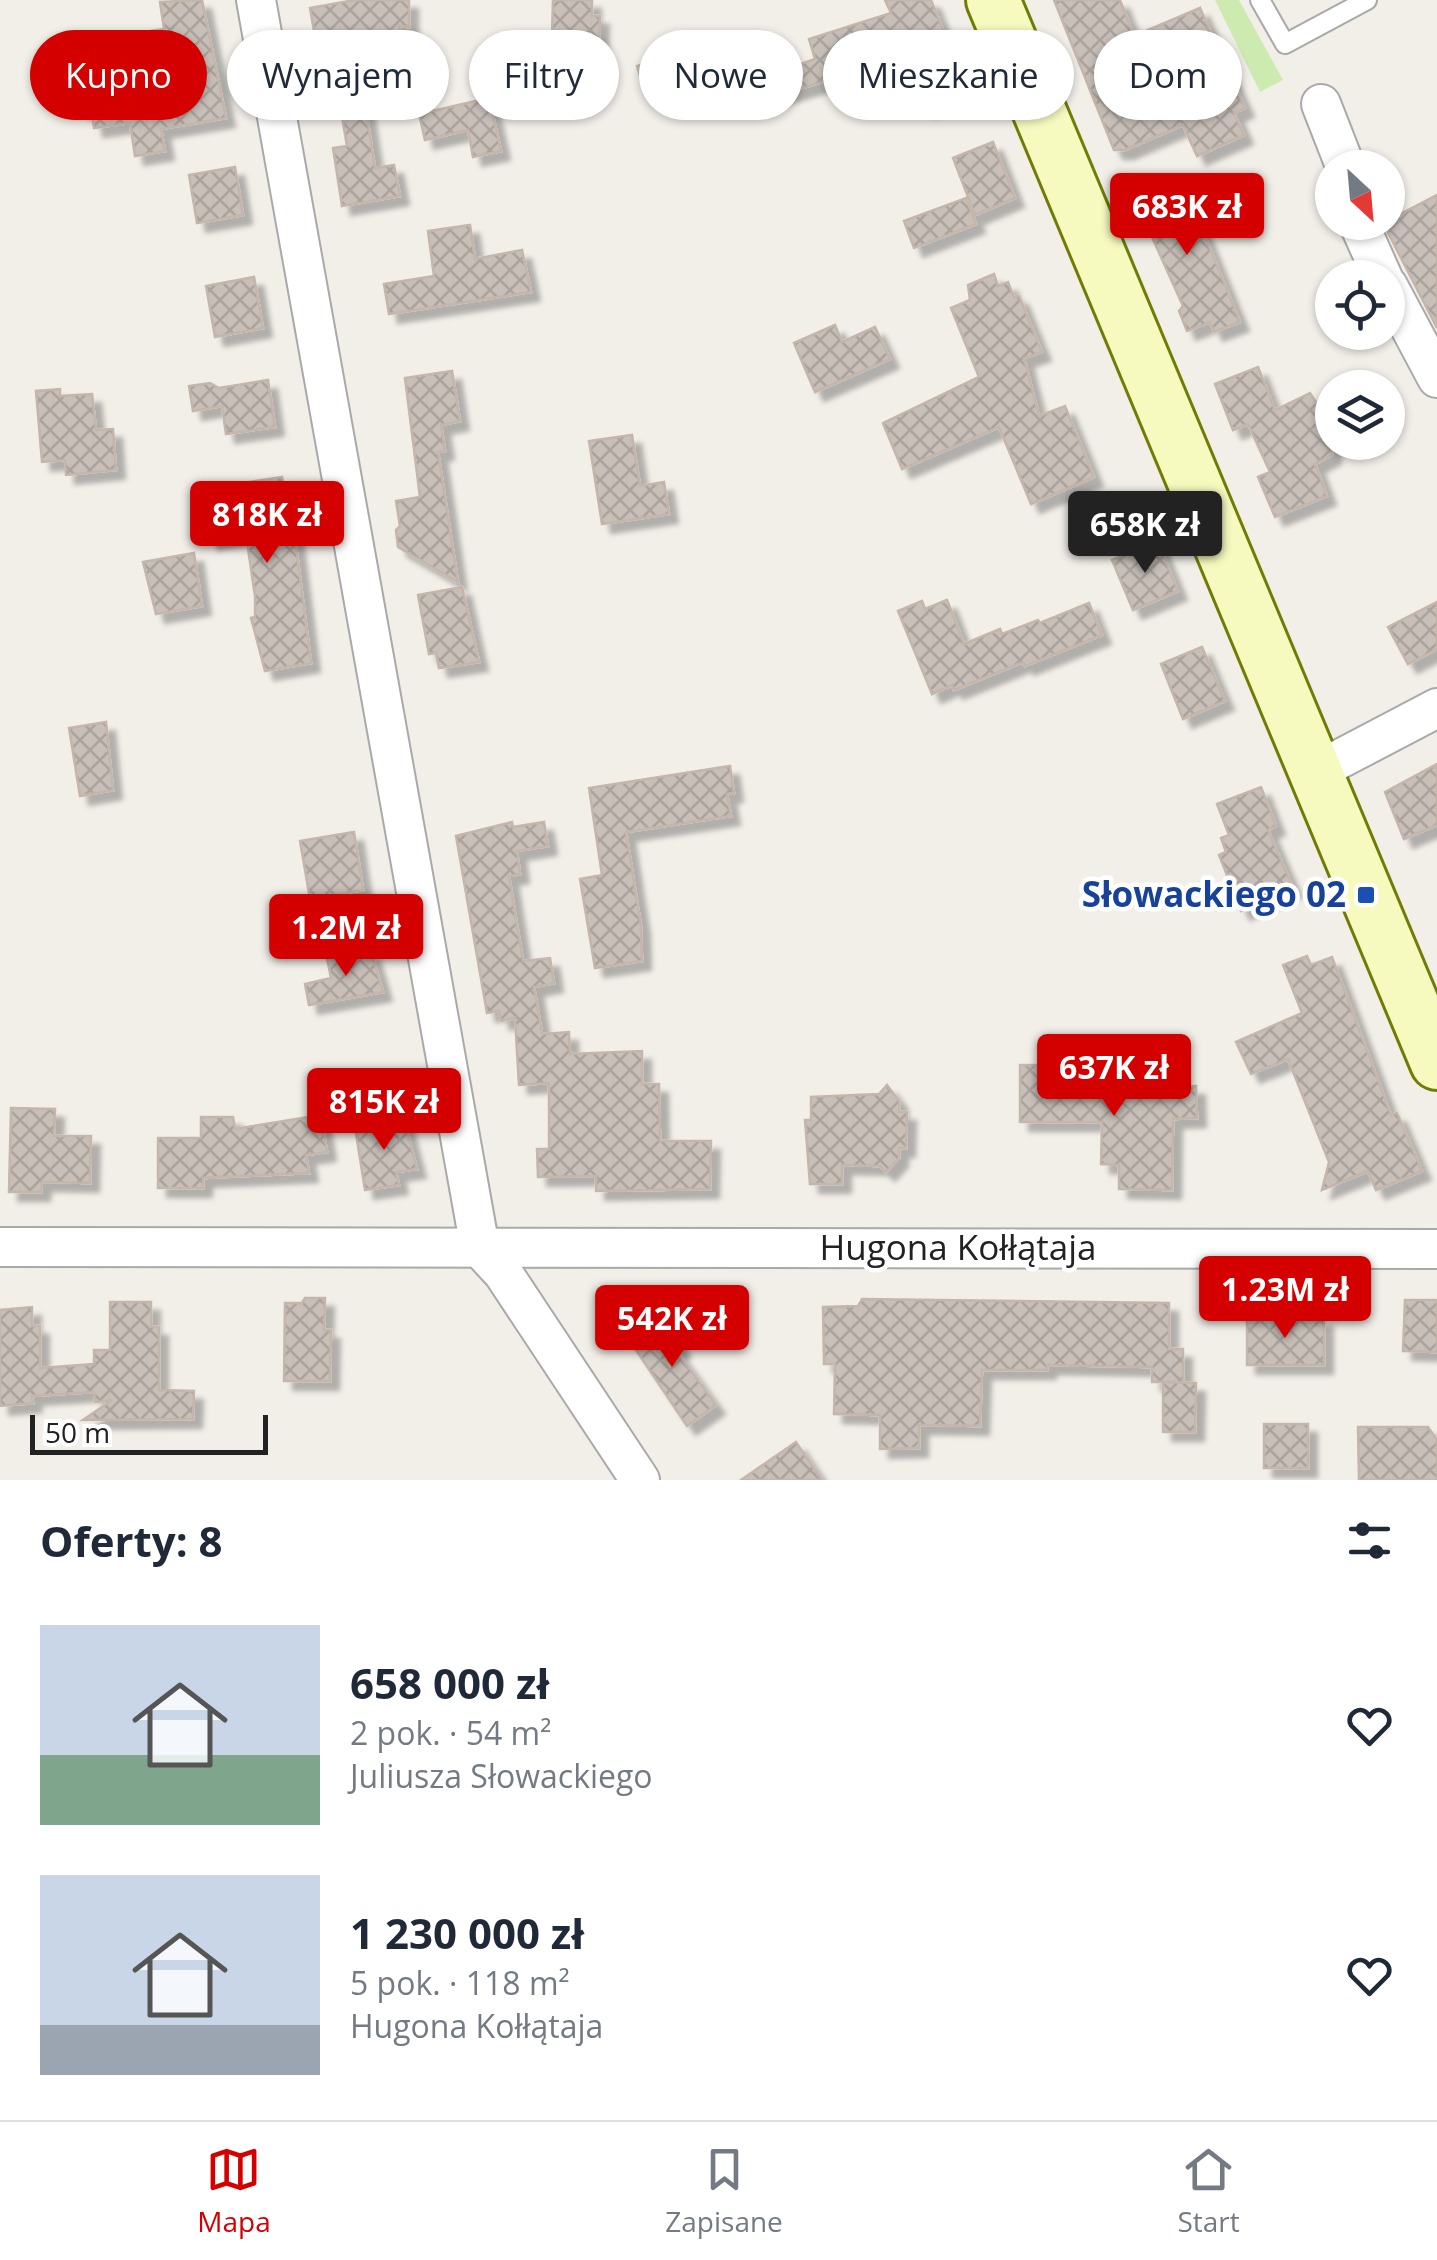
<!DOCTYPE html>
<html lang="pl">
<meta charset="utf-8">
<style>
body{margin:0;font-family:"Open Sans",sans-serif;background:#f6f6f7;color:#1f2937;height:100vh;display:flex;flex-direction:column;font-size:38px;white-space:nowrap}
*{box-sizing:border-box;margin:0}
p{font-size:32px;color:#747a83}
.icon{flex:none;width:55px;height:55px;fill:none;stroke:currentColor;stroke-width:2;stroke-linecap:round;stroke-linejoin:round}
.map{position:relative;height:1480px;overflow:hidden}
.drawer{display:flex;flex-direction:column;background:#fff;flex:1}
.drawer>*{flex:none}
.banner{position:absolute;left:30px;top:30px;width:1378px;height:90px;display:flex;gap:20px}
.needle{width:65px;rotate:154deg}
.tools{position:absolute;left:1315px;top:150px;display:grid;gap:20px}
.tools a{display:grid;place-items:center;width:90px;height:90px;border-radius:50%;background:#fff;box-shadow:0 2px 8px #0004;font-size:50px}
.scale{position:absolute;left:30px;bottom:25px;width:238px;box-sizing:border-box;padding-left:10px;border:5px solid #222;border-top:0;font-size:28px;line-height:35px;white-space:nowrap;color:#222;-webkit-text-stroke:8px #fff;paint-order:stroke}
.price{position:absolute;translate:-50% -85px;padding:0 22px;border-radius:10px;background:#d40000;color:#fff;font-size:32px;line-height:65px;filter:drop-shadow(0 2px 5px #0008)}
.price::after{content:'';position:absolute;left:50%;top:60px;width:30px;height:22px;margin-left:-15px;background:inherit;clip-path:polygon(0 0,100% 0,50% 100%)}
.price.active{background:#222;color:#fff}
ul{padding:0;list-style:none}
li{display:flex;align-items:center;gap:30px;height:250px;padding:0 40px}
li span{display:grid;place-items:center;flex:none;width:280px;height:200px;border-radius:0px;color:#555}
li>.icon{margin-inline-start:auto}
span .icon{width:120px;height:120px;fill:#fffc;stroke-width:1}
li b{font-size:42px}
h2{display:flex;justify-content:space-between;align-items:center;height:120px;padding:0 40px;font-size:42px}
.tag{padding:0 35px;border-radius:45px;background:#fff;box-shadow:0 2px 8px #0004;font-size:35px;line-height:90px}
.tag.active{background:#d40000;color:#fff}
.menu{display:flex;justify-content:space-around;align-items:center;height:140px;border-top:2px solid #e0e1e3;background:#fff;font-size:28px;color:#747a83}
.menu a{display:grid;justify-items:center;gap:5px}
.menu .active{color:#d40000}
.map>svg:first-child{display:block}
.grass{fill:#cdebb0}
.building{fill:url(#building-cross-hatch);stroke:#c4b6ab;stroke-width:2.5;filter:url(#shadow)}
.lines{fill:none;stroke-linecap:round;stroke-linejoin:round}
.lane-casing{stroke:#a9a9a9;stroke-width:22}
.street-casing{stroke:#a9a9a9;stroke-width:42}
.secondary-casing{stroke:#707d05;stroke-width:58}
.lane{stroke:#fff;stroke-width:18}
.street{stroke:#fff;stroke-width:38}
.secondary{stroke:#f7fabf;stroke-width:52}
.transit-dot{fill:#1a4fb4;stroke:#fff;stroke-width:4}
.labels{text-anchor:middle;stroke-width:9;stroke-linejoin:round;paint-order:stroke}
.transit-label{font-size:35px;font-weight:bold;fill:#164399;stroke:#fff;text-anchor:end}
.street-label{font-size:35px;fill:#222;stroke:#fff}
</style>
<div class="map">
<svg width="1437" height="1480" viewBox="0 0 1437 1480">
<defs>
<pattern id="building-cross-hatch" width="8" height="8" patternUnits="userSpaceOnUse" patternTransform="scale(2.5)"><rect width="8" height="8" fill="#c7bfb8"/><path d="M0 0l8 8M0 8l8-8" fill="none" stroke="#aba49e"/></pattern>
<filter id="shadow"><feDropShadow dx="9" dy="9" stdDeviation="2.5" flood-color="#0004"/></filter>
</defs>
<rect width="100%" height="100%" fill="#f2efe9"/>
<path class="grass" d="M1215,0H1239L1283,80L1260,92Z"/>
<g class="building">
<path d="M202,0L226,118L161,129L165,151L135,156L130,123L94,128L91,109L80,110L73,42L164,29L160,2Z"/>
<path d="M355,0H409V27L399,26L405,57L366,63L373,103L365,105L375,168L394,165L400,196L342,206L333,148L347,146L338,93L325,95L310,8Z"/>
<path d="M553,0H592V16H600L598,68H551Z"/>
<path d="M885,0H931L968,91L926,108L906,57L759,101L752,81L815,59L809,39L891,13Z"/>
<path d="M1054,0H1120L1134,36L1200,8L1245,108L1234,113L1244,135L1197,156L1183,125L1125,150H1114Z"/>
<path d="M691,50L700,78L646,95L637,66Z"/>
<path d="M489,98L501,151L473,157L468,130L425,140L419,114Z"/>
<path d="M993,142L1015,198L975,215L953,158Z"/>
<path d="M235,167L243,215L197,223L189,175Z"/>
<path d="M1178,180L1192,216L1196,214L1240,322L1214,332L1210,322L1187,331L1179,311L1183,306L1134,197Z"/>
<path d="M1437,195V328L1383,223Z"/>
<path d="M966,198L976,224L914,248L904,221Z"/>
<path d="M470,225L475,259L522,250L531,292L389,314L384,284L434,276L428,231Z"/>
<path d="M994,274L998,286L1008,282L1014,297L1019,296L1042,352L1024,358L1039,416L1065,406L1094,477L1031,504L999,427L902,469L883,423L979,377L951,308L970,300L968,285Z"/>
<path d="M254,277L263,328L215,337L206,286Z"/>
<path d="M835,325L842,342L875,327L890,359L815,392L794,343Z"/>
<path d="M1258,367L1275,410L1310,393L1324,414L1332,410V455L1315,464L1327,496L1275,517L1258,477L1270,472L1248,424L1233,430L1215,384Z"/>
<path d="M452,371L460,421L441,425L445,451L438,452L458,582L398,547L396,530L400,526L396,501L420,497L405,378Z"/>
<path d="M268,380L275,427L226,434L222,406L193,411L189,386L210,383L219,388Z"/>
<path d="M60,389V396L92,394L96,430L113,429L116,470L66,475L65,460L42,462L36,391Z"/>
<path d="M632,435L640,486L664,482L669,514L602,524L589,441Z"/>
<path d="M282,477L286,500L290,499L311,663L265,671L251,618L255,617V596L246,535L209,541L202,503L217,493L237,490L236,484Z"/>
<path d="M1158,542L1178,591L1133,610L1112,560Z"/>
<path d="M194,553L202,606L156,614L143,562Z"/>
<path d="M462,587L479,662L439,668L436,653L429,654L418,595Z"/>
<path d="M947,600L964,644L1000,629L1002,634L1038,620L1040,623L1089,603L1102,635L1025,666L1023,662L954,690L952,685L932,694L898,611L922,601L925,609Z"/>
<path d="M1437,602V649L1408,664L1388,627Z"/>
<path d="M1202,647L1225,701L1183,719L1161,664Z"/>
<path d="M106,722L113,790L80,796L69,728Z"/>
<path d="M1437,764V825L1404,839L1385,792Z"/>
<path d="M730,766L734,793L727,794L731,816L626,832L641,926L642,961L595,968L580,879L602,875L589,788Z"/>
<path d="M1261,787L1276,826L1268,830L1293,888L1241,911L1219,855L1226,852L1221,838L1229,835L1217,804Z"/>
<path d="M512,822L513,827L544,822L548,846L517,851L520,874L509,876L523,961L550,958L554,983L534,987L542,1034L569,1032L570,1054L642,1051V1084H659L660,1141H711L710,1189L596,1191V1176L538,1177L537,1149H549V1083L519,1085L515,1018L501,1021L499,1011L487,1013L456,836Z"/>
<path d="M354,832L363,890L310,899L300,841Z"/>
<path d="M371,951L383,992L309,1005L305,984L331,978L327,958Z"/>
<path d="M1307,956L1311,965L1332,957L1391,1115L1397,1113L1422,1171L1376,1190L1368,1171L1322,1190L1329,1162L1288,1059L1251,1074L1236,1042L1302,1013L1283,965Z"/>
<path d="M1020,1065H1047V1075H1069V1080L1130,1076L1131,1088L1196,1086L1197,1118L1173,1119L1172,1190L1119,1189V1165L1101,1164L1102,1122H1020Z"/>
<path d="M887,1085L899,1101V1112H907L906,1148H899V1158L886,1172L880,1166L842,1165V1184H810L805,1120H811V1097L879,1094Z"/>
<path d="M11,1108L55,1109L54,1136H91L90,1183L42,1182L41,1192H9Z"/>
<path d="M321,1115L327,1152L306,1155L309,1173L203,1178V1188H158V1138H201V1117H233L235,1129Z"/>
<path d="M404,1119L417,1169L396,1172L399,1185L365,1190L355,1127Z"/>
<path d="M305,1298H325L324,1330H331L330,1381H284L285,1303H302Z"/>
<path d="M862,1299L1169,1303V1349H1183V1382H1152V1367L1047,1365V1370H982L980,1426L919,1425V1448L880,1449V1415L834,1414L835,1364H824L823,1307L858,1306Z"/>
<path d="M1405,1300H1437V1352L1403,1351Z"/>
<path d="M110,1302H151V1327H159V1390L194,1391L193,1419L83,1420L112,1400L95,1402L94,1392L32,1396L33,1403L0,1406V1310L32,1307V1326H40V1368L94,1364V1350H110Z"/>
<path d="M661,1316L682,1348L677,1351L716,1405L687,1426L628,1338Z"/>
<path d="M1247,1317L1324,1318V1365H1247Z"/>
<path d="M1163,1382L1196,1383L1195,1432H1163Z"/>
<rect x="1264" y="1424" width="44" height="44"/>
<path d="M1358,1427H1428L1437,1440V1480H1359Z"/>
<path d="M796,1442L822,1480H741Z"/>
</g>
<g class="lines">
<defs>
<path id="lane" d="M1260,0L1285,44L1367,0"/>
<g id="street">
<path d="M256,0L480,1248L503,1273L640,1480"/>
<path d="M1321,104L1346,168"/>
<path d="M1358,222L1383,278"/>
<path d="M1388,286L1437,378"/>
<path d="M1315,772L1437,708"/>
<path d="M0,1247L1437,1249"/>
</g>
<path id="secondary" d="M993,0L1437,1063"/>
</defs>
<use href="#lane" class="lane-casing"/>
<use href="#street" class="street-casing"/>
<use href="#secondary" class="secondary-casing"/>
<use href="#lane" class="lane"/>
<use href="#street" class="street"/>
<use href="#secondary" class="secondary"/>
</g>
<rect class="transit-dot" x="1356" y="885" width="20" height="20" rx="5"/>
<g class="labels">
<g class="transit-label">
<text x="1346" y="907">Słowackiego 02</text>
</g>
<g class="street-label">
<text x="958" y="1260">Hugona Kołłątaja</text>
</g>
</g>
</svg>
<div class="tools">
<a><svg class="needle" viewBox="-14 -14 28 28"><path d="M0-13l5 13h-10z" fill="#e53935"/><path d="M0 13l5-13h-10z" fill="#747a83"/></svg></a>
<a><svg class="icon" aria-label="locate" viewBox="0 0 24 24"><circle cx="12" cy="12" r="6"/><path d="M12 2v4M12 18v4M2 12h4M18 12h4"/></svg></a>
<a><svg class="icon" aria-label="layers" viewBox="0 0 24 24"><path d="M12 4l9 5-9 5-9-5zM3 14l9 5 9-5"/></svg></a>
</div>
<div class="scale">50 m</div>
<b class="price" style="left:1187px;top:258px">683K zł</b>
<b class="price" style="left:267px;top:566px">818K zł</b>
<b class="price active" style="left:1145px;top:576px">658K zł</b>
<b class="price" style="left:346px;top:979px">1.2M zł</b>
<b class="price" style="left:1114px;top:1119px">637K zł</b>
<b class="price" style="left:384px;top:1153px">815K zł</b>
<b class="price" style="left:1285px;top:1341px">1.23M zł</b>
<b class="price" style="left:672px;top:1370px">542K zł</b>
<div class="banner">
<a class="tag active">Kupno</a>
<a class="tag">Wynajem</a>
<a class="tag">Filtry</a>
<a class="tag">Nowe</a>
<a class="tag">Mieszkanie</a>
<a class="tag">Dom</a>
</div>
</div>
<section class="drawer">
<h2>Oferty: 8<svg class="icon" aria-label="filters" viewBox="0 0 24 24"><path d="M4 7h16M4 17h16"/><circle cx="9" cy="7" r="2"/><circle cx="15" cy="17" r="2"/></svg></h2>
<ul>
<li><span style="background:linear-gradient(#c9d6e8 65%,#7fa58c 0)"><svg class="icon" aria-label="home" viewBox="0 0 24 24"><path d="M3 11l9-7 9 7M6 9v11h12V9"/></svg></span><div><b>658 000 zł</b><p>2 pok. · 54 m²</p><p>Juliusza Słowackiego</p></div><svg class="icon" aria-label="heart" viewBox="0 0 24 24"><path d="M12 20l-8-8c-3-5 5-10 8-4 3-6 11-1 8 4z"/></svg></li>
<li><span style="background:linear-gradient(#c9d6e8 75%,#9aa5b1 0)"><svg class="icon" aria-label="home" viewBox="0 0 24 24"><path d="M3 11l9-7 9 7M6 9v11h12V9"/></svg></span><div><b>1 230 000 zł</b><p>5 pok. · 118 m²</p><p>Hugona Kołłątaja</p></div><svg class="icon" aria-label="heart" viewBox="0 0 24 24"><path d="M12 20l-8-8c-3-5 5-10 8-4 3-6 11-1 8 4z"/></svg></li>
</ul>
</section>
<nav class="menu">
<a class="active"><svg class="icon" aria-label="map" viewBox="0 0 24 24"><path d="M3 6l6-2 6 2 6-2v14l-6 2-6-2-6 2zM9 4v14M15 6v14"/></svg>Mapa</a>
<a><svg class="icon" aria-label="saved" viewBox="0 0 24 24"><path d="M7 4h10v16l-5-4-5 4z"/></svg>Zapisane</a>
<a><svg class="icon" aria-label="home" viewBox="0 0 24 24"><path d="M3 11l9-7 9 7M6 9v11h12V9"/></svg>Start</a>
</nav>
